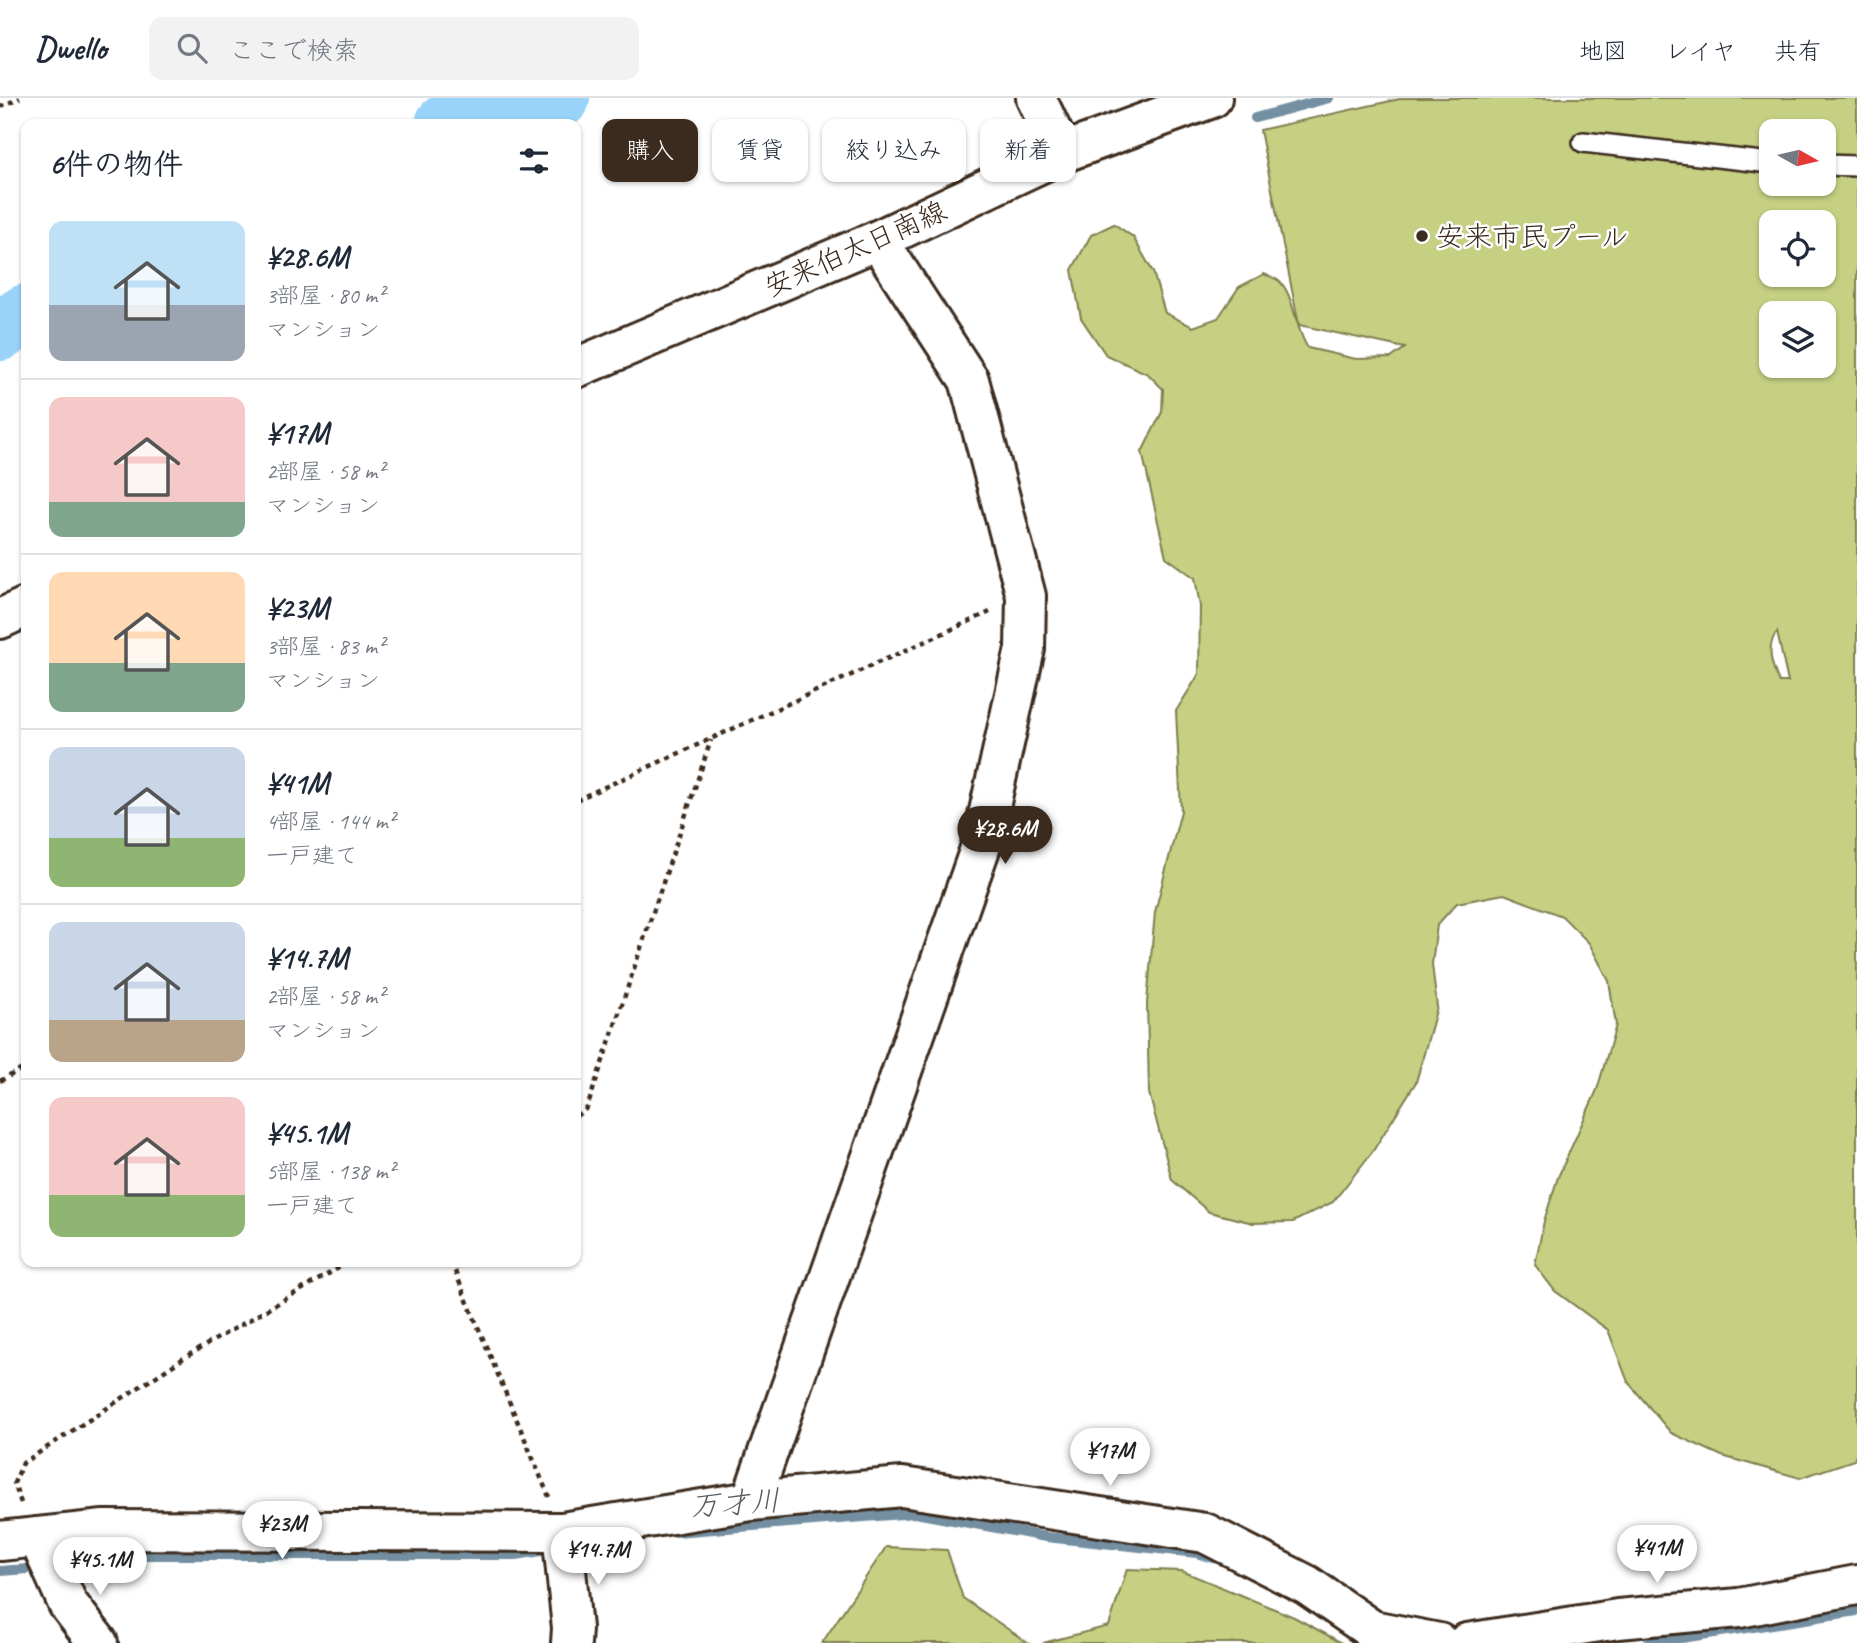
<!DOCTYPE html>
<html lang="ja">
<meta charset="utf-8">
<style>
body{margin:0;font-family:Caveat,"Klee One",sans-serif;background:#f2f2f3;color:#1f2937;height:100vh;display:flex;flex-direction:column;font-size:26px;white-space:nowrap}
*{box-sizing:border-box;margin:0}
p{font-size:23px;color:#747a83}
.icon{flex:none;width:38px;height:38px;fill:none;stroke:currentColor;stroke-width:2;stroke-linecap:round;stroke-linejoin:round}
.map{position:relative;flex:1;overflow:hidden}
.panel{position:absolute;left:21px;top:21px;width:560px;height:1148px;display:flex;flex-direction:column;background:#fff;border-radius:14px;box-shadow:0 2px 5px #0004}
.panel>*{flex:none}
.top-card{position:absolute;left:602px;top:21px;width:665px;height:63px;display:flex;gap:14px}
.needle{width:46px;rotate:98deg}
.fabs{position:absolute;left:1759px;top:21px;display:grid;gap:14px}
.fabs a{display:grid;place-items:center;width:77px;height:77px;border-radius:14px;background:#fff;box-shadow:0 2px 5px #0004;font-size:35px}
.price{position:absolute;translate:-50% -60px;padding:0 16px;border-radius:24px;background:#fff;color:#222;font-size:23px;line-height:46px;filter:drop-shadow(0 2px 4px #0008)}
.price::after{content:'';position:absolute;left:50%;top:42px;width:21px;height:16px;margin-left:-10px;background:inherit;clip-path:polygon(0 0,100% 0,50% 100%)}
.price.on{background:#3b2a1e;color:#fff}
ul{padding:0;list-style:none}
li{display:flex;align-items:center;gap:21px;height:175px;padding:0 28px}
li+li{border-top:2px solid #e0e1e3}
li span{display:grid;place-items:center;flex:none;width:196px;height:140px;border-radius:14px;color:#555}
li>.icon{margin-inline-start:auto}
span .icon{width:84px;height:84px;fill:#fffc;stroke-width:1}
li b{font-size:30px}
h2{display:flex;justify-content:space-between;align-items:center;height:84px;padding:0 28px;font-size:30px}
.pill{padding:0 24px;border-radius:14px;background:#fff;box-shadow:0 2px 5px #0004;font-size:24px;line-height:63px}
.pill.on{background:#3b2a1e;color:#fff}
header{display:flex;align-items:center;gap:42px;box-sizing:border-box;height:98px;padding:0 35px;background:#fff;border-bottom:2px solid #e0e1e3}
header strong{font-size:33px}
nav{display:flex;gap:38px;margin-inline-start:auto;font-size:24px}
.search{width:490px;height:63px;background:#f2f2f3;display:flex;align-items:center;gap:18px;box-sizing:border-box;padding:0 24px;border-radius:14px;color:#747a83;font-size:26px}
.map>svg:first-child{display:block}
.green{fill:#c5d083;stroke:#807d50;stroke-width:2;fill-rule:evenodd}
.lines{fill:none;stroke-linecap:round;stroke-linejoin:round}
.stream{stroke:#738fa1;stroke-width:10}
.river{stroke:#99d3f9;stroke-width:60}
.service-casing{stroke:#3b2a1e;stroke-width:24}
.minor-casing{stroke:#3b2a1e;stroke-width:44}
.primary-casing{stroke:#3b2a1e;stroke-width:44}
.path{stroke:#3b2a1e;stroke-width:4.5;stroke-dasharray:5 5;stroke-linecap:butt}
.service{stroke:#fff;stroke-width:19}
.minor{stroke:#fff;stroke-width:38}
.primary{stroke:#fff;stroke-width:38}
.poi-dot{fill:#3b2a1e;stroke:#fff;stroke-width:2.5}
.labels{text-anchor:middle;stroke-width:5;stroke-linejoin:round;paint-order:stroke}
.poi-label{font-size:28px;fill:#3b2a1e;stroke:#fff;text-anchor:start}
.street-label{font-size:28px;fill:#3b2a1e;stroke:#fff}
.water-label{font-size:30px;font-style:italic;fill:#575d60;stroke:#fff}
</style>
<header>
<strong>Dwello</strong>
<div class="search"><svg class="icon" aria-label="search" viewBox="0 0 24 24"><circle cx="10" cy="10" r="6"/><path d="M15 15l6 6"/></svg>ここで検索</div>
<nav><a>地図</a><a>レイヤ</a><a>共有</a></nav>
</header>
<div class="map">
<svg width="1857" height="1545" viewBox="0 0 1857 1545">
<rect width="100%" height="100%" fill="#fff"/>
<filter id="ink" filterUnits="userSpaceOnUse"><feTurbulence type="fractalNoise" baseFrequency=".0143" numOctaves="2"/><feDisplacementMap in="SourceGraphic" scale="14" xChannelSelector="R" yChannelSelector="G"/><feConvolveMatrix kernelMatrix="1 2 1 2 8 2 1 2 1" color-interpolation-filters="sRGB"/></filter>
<g filter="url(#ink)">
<g class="green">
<path d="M1404,0H1857V1355L1854,1362L1800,1380L1722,1358L1671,1335L1628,1284L1608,1232L1555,1193L1535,1167L1544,1123L1558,1079L1597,992L1616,927L1609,883L1589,845L1562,818L1504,796L1457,805L1437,827L1432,866L1437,909L1416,984L1373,1053L1333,1104L1293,1124L1253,1125L1209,1114L1172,1082L1149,995L1147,905L1155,814L1181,713L1176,613L1199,576L1200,508L1195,480L1166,459L1142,354L1162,314L1163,291L1148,276L1106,257L1081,220L1072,172L1091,137L1114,126L1133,139L1153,174L1165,215L1193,229L1218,220L1239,189L1264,176C1268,178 1275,180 1279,183C1294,195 1295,232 1308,250L1356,261L1391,260L1405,250L1299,227L1260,32ZM1771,33H1824V86H1771ZM1771,124H1824V177H1771ZM1771,215H1824V268H1771ZM1777,534L1788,584H1779C1772,568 1765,549 1777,534Z"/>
<path d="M886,1449L947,1452L963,1500L1028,1545H822Z"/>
<path d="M1127,1471L1182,1473L1294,1519L1342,1545H1043L1109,1528Z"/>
</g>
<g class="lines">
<g class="stream">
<path d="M1255,20L1329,0"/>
<path d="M676,1434L915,1415L1046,1439L1197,1455L1220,1462"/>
<path d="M60,1467L109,1457H516L554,1451"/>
<path d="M0,1473L41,1470"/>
<path d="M1649,1545L1857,1513"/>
</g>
<g class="river">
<path d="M445,26L560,0"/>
<path d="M0,233L26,216"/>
</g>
<defs>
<g id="service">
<path d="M1583,44L1771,65"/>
<path d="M1824,67L1857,68"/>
</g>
<g id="minor">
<path d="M1036,0L1062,55"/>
<path d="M751,1403L982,745L1025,551L1026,498L969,282L878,142"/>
<path d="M562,1434L572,1530L571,1545"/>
<path d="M38,1439L68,1506L98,1545"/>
<path d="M0,1443L104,1432L562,1434L751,1403L902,1389L1205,1435L1307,1487L1372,1532L1439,1545"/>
<path d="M1467,1545L1618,1521L1739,1510L1857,1487"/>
</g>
<g id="primary">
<path d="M576,270L878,142L1062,55L1212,0"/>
<path d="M0,521L26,509"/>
</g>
</defs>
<use href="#service" class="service-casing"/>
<use href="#minor" class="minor-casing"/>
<use href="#primary" class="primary-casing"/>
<g class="path">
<path d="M0,9L20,0"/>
<path d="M576,702L990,514"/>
<path d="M0,983L26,969"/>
<path d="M576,1018L587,1010L711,642"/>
<path d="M451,1164L549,1399"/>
<path d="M21,1405L14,1385L23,1365L187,1258L349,1164"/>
</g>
<use href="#service" class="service"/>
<use href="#minor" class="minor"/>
<use href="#primary" class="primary"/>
</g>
</g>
<circle class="poi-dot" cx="1422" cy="138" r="7"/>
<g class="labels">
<g class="poi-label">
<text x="1436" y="148">安来市民プール</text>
</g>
<g class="street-label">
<text transform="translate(855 150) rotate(-24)" y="10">安来伯太日南線</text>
</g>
<g class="water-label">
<text transform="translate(735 1405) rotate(-4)" y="10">万才川</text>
</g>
</g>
</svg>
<div class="fabs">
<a><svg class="needle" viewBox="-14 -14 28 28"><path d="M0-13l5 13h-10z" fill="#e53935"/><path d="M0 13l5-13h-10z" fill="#747a83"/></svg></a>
<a><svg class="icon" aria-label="locate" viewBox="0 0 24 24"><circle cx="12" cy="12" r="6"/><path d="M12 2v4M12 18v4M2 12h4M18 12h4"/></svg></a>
<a><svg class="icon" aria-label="layers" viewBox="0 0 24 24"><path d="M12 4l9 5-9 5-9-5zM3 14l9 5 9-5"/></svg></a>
</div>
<b class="price on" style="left:1005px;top:768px">¥28.6M</b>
<b class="price" style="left:1110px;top:1390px">¥17M</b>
<b class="price" style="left:282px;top:1463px">¥23M</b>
<b class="price" style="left:1657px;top:1487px">¥41M</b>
<b class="price" style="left:598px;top:1489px">¥14.7M</b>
<b class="price" style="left:100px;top:1499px">¥45.1M</b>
<div class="top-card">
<a class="pill on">購入</a>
<a class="pill">賃貸</a>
<a class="pill">絞り込み</a>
<a class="pill">新着</a>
</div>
<section class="panel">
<h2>6件の物件<svg class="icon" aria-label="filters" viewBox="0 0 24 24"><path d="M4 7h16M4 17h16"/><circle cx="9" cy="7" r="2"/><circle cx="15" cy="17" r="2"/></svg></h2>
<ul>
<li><span style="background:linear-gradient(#bfe0f5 60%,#9aa5b1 0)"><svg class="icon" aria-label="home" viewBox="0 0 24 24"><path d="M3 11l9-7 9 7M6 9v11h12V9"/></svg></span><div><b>¥28.6M</b><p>3部屋 · 80 m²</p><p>マンション</p></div></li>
<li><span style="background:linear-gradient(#f6c9c9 75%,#7fa58c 0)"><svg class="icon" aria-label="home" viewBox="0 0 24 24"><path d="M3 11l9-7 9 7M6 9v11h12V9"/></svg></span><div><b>¥17M</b><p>2部屋 · 58 m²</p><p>マンション</p></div></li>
<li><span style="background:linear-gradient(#ffd9b3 65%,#7fa58c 0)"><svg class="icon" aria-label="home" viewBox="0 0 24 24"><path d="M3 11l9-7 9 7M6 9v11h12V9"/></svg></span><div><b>¥23M</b><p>3部屋 · 83 m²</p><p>マンション</p></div></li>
<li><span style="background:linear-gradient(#c9d6e8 65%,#8fb573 0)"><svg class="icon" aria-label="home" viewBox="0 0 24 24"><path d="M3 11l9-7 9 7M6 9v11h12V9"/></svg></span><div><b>¥41M</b><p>4部屋 · 144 m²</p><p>一戸建て</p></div></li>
<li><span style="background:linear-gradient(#c9d6e8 70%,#b9a48a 0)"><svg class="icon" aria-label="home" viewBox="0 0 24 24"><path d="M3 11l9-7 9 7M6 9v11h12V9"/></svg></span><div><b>¥14.7M</b><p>2部屋 · 58 m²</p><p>マンション</p></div></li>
<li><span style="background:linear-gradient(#f6c9c9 70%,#8fb573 0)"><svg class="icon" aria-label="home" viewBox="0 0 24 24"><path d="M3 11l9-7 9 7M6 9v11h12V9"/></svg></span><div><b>¥45.1M</b><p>5部屋 · 138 m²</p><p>一戸建て</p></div></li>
</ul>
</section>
</div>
